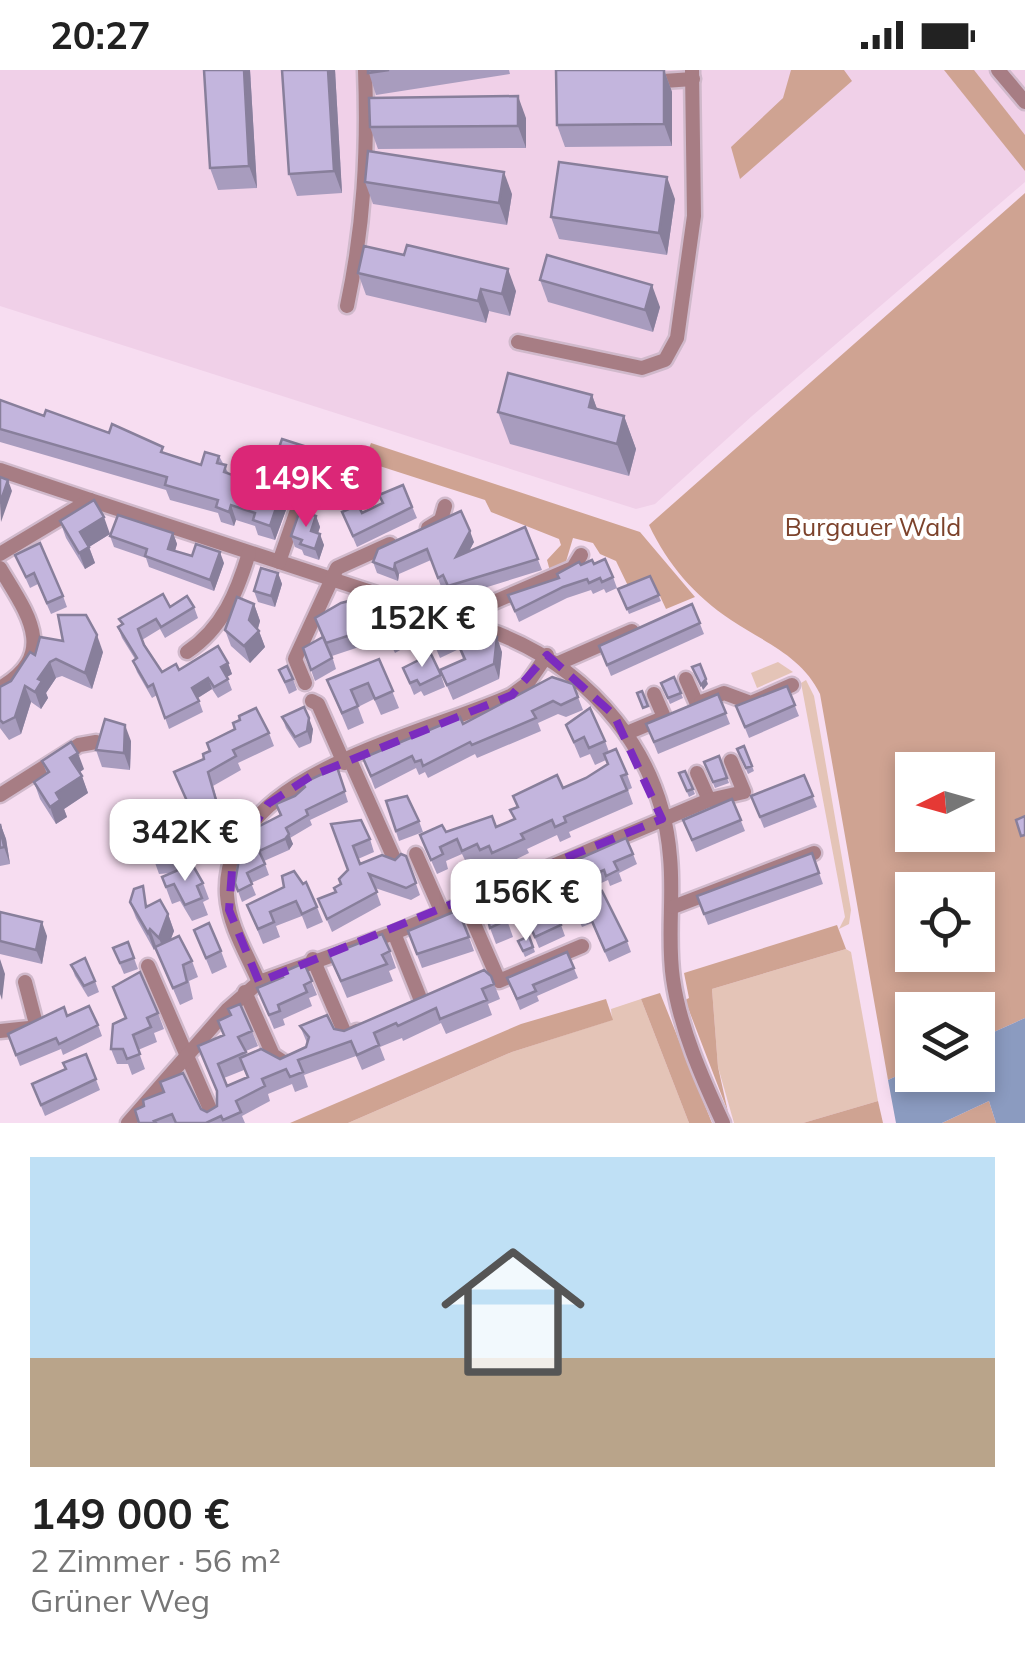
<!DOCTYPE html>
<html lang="de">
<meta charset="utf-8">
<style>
body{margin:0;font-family:Mulish,sans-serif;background:#f6f6f6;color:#222;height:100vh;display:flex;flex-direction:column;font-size:38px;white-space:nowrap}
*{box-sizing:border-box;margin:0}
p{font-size:32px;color:#767676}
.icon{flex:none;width:55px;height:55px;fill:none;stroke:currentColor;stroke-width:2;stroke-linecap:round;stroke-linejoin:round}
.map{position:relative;height:1053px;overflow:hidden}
.side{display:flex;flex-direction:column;background:#fff;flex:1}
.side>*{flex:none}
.needle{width:65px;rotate:265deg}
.controls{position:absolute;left:895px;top:682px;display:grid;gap:20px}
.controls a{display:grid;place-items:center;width:100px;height:100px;border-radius:0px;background:#fff;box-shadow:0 5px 15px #0003;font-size:50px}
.price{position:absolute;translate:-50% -85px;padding:0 22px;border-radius:20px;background:#fff;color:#222;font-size:32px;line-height:65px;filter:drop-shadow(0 2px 5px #0008)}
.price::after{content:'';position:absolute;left:50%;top:60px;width:30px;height:22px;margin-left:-15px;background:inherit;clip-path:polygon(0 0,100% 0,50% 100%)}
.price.current{background:#db2777;color:#fff}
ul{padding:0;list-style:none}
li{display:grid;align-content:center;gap:20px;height:530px;padding:0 30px}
li span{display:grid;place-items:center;height:310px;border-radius:0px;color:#555}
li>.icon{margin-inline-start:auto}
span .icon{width:180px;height:180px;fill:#fffc;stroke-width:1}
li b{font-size:42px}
.status{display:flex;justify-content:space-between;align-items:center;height:70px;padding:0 50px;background:#fff;direction:ltr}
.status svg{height:28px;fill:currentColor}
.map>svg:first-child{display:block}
.built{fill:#f0d0e8}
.green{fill:#e4c4b7}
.forest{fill:#cfa392;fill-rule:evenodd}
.water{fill:#8b9bc0}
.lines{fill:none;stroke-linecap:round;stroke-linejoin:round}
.minor-casing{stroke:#d0b9cb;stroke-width:19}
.minor{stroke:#a77d84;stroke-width:14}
.wall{fill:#a89cbe;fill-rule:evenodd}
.shaded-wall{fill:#887f9b}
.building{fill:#c3b5dd;stroke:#887f9b;stroke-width:2.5}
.marked{fill:none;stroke:#7b2cbf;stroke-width:8;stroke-dasharray:20 12;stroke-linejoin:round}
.labels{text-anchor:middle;stroke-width:8;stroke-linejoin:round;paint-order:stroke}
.park-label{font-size:25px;fill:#7c422b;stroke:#fff}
</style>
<div class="status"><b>20:27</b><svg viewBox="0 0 49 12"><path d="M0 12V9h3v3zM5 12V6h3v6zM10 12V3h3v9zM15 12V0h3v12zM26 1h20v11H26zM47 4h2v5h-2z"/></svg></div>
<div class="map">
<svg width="1025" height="1053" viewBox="0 0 1025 1053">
<rect width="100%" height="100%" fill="#f7ddf1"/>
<path class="built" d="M0,0H1025V112L752,346L655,434L636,439L0,236Z"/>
<g class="green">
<path d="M778,592L793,602L757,618L751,603Z"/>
<path d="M806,610L814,626L851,840L849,854L839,859L845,847L801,613Z"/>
<path d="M846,879L851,882L878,1031L803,1053H734L718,997L712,919Z"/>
<path d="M641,929L689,1053H348L512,982L612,950L611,939Z"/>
</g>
<g class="forest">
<path d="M791,0H844L852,11L740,109L731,77L783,28Z"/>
<path d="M944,0H974L1025,65V101Z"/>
<path d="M1025,123V948L978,969V940H912V999L888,1010L820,624C802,586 764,572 731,550C694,525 668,495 649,455ZM912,700H978V765H912ZM912,820H978V885H912Z"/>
<path d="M371,373L640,462L695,527L666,539L653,511L630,520L616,491L600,484L593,473L573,468L565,495L550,501L547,490L561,475L559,469L491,442L485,430L364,391Z"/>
<path d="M837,855L846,879L712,919L718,997L728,1042L685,930L689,928L684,903Z"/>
<path d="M660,923L712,1053H689L641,929Z"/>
<path d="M606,929L613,950L512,982L348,1053H290L521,954Z"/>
<path d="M878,1031L883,1053H803Z"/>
<path d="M989,1031L996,1053H942Z"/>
</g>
<path class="water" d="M1025,948V1053H996L989,1031L942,1053H896L888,1010L912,999V1005H978V969Z"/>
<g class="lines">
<defs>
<g id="minor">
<path d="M998,0L1025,32"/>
<path d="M649,12L693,9"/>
<path d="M347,236C364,156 368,81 365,0"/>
<path d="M518,272L642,298L665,290L677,268L694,146L692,0"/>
<path d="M0,400L90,430"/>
<path d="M428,458L441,450L445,436"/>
<path d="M0,484L90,430L499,564C592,601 662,684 670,787C674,828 667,869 673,909C680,958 702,1008 723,1053"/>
<path d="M279,492L311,400"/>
<path d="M0,498C26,542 60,583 0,618"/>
<path d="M454,549L573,498L581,485"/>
<path d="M187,582C223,558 237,522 249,483"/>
<path d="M559,593L632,561"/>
<path d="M686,609L697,634"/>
<path d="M305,613L295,589L337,498L390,474"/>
<path d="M654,624L664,647"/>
<path d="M312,631L318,634L344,693"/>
<path d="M701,632L724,623L751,633L792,615"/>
<path d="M627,663L663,648"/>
<path d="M350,690L396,793"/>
<path d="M697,703L709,730"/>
<path d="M0,725L79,675L96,672"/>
<path d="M416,784L442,843"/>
<path d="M465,833L499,911L582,876"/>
<path d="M673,837L814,783"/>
<path d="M394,863L422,933"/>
<path d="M313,889L346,966L357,961"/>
<path d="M148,896L213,1046"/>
<path d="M25,912L36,954"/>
<path d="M259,912C247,884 229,856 227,825C220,703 426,665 512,625L527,614L547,585"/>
<path d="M245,922L273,985L285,993"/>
<path d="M0,961L29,958"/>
<path d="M128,1053L227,940L259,912L394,863L709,730L744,722L731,691"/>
</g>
</defs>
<use href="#minor" class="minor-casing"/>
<use href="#minor" class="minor"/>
</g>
<g class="wall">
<path d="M250,0L257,118L218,120L210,98Z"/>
<path d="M335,0L342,123L297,126L289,104Z"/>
<path d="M368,0H509L510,4L376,25Z"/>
<path d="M664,0L672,22V76L565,77L557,55Z"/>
<path d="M526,48V78L378,79L370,57Z"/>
<path d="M365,112L512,124L507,155L373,134Z"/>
<path d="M675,129L667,185L559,169L551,147Z"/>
<path d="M358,203L516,221L510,246L489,241L486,253L366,225Z"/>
<path d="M540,210L660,237L653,262L548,232Z"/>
<path d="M592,325L597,339L624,346L636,379L629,406L510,374L498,342Z"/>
<path d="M0,330L44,346L201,395L219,386L229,404L290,429L275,470L258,465L255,456L236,450L234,456L221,452L218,443L170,430L166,420L0,372Z"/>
<path d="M307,377L310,388L298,405L279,399L275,389Z"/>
<path d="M339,396L343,407L335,430L314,423L310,413Z"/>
<path d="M403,415L417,448L357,477L342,442L362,443L383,433Z"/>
<path d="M316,446L320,457L318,463L324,475L319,490L304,485L302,480L295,477L291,466Z"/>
<path d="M60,451L110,464L89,477L95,493L85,499L66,468Z"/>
<path d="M525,457L542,500L452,528L447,517L442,519L431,490L399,504L398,511L377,503L373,492L378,479L474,472L469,481Z"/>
<path d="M173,463L177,474L175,481L224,493L214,521L149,497L146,488L114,477L110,466Z"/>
<path d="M15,485L63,526L67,537L51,544L38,514L30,518Z"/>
<path d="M594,494L613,507L617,518L606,523L604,519L593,524L591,520L567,528L519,552L508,525L559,508L581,495Z"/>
<path d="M278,503L282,514L275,537L258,532L254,521Z"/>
<path d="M650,506L661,531L629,544L618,519Z"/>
<path d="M369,526L371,573L332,586L336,599L315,611L303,578L322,568L315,548Z"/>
<path d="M254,534L260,551L258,559L265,577L250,593L231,576L225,560Z"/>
<path d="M692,534L704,564L611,606L599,576Z"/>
<path d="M170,537H194L198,548L165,568L160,559L142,570L162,602L228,593L232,604L227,607L232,620L218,628L212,619L198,628L203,642L169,659L157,625L152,628L137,602L133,591L135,589L122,568L118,557L122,555L119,549Z"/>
<path d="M409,548L419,556L423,567L395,583L379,549Z"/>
<path d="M448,552L502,582L499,609L453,630L440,600L463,589L459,579L440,588L427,557Z"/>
<path d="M103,582L92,619L62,606L56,608L46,623L48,628L41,639L31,632L21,664L9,670L0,658V617L11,611L35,585Z"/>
<path d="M379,589L399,638L381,645L374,629L358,637L364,653L348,660L327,610Z"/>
<path d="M403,598L441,605L445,617L424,626L421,621L414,625Z"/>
<path d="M279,600L293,609L297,620L289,624Z"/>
<path d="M552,607L578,627L583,640L566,647L558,644L538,653L541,661L477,688L475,684L428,708L425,702L419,705L416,698L375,719L363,688L463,654Z"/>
<path d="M674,607L683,628L670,634L661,613Z"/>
<path d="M787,616L799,646L749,668L736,636Z"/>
<path d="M718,624L730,654L658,684L646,654Z"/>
<path d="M282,647L313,659L311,673L299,678L286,658Z"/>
<path d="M566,655L605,671L609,682L627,704L632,718L628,720L633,734L569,762L571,767L560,772L557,765L527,779L529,783L498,798L494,791L485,795L482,789L468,796L462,784L446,791L448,799L437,804L420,765L496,757L514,749L510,740L517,737L513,726L563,718L586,708L608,695L606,690L595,695L590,684L580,688Z"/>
<path d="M269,663L274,676L238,693L241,700L213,716L221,743L196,754L174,702L204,689L210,681L207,673Z"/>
<path d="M131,671L130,700L102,697L96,680Z"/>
<path d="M744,676L754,701L748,704L737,679Z"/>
<path d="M719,686L729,713L715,718L704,692Z"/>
<path d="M42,691L84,699L80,702L88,723L64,739L67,747L56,754L40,729L34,712L47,704Z"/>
<path d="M337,697L348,732L310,750L312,755L290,768L293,774L289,780L264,791L269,805L251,813L256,825L242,832L235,813L245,781L280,746L276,734L295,726Z"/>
<path d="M685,701L695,724L689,727L679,703Z"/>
<path d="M804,705L817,737L764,758L751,726Z"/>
<path d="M732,729L745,761L696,782L683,750Z"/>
<path d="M386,731L419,751L423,762L399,771Z"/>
<path d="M0,753L6,769L10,794L0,796Z"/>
<path d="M331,754L370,769L374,782L358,789L360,794L395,790L406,786L420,825L411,830L375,818L381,835L332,862L318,829L336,822L348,800Z"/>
<path d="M168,764L169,770L190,773L196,790L192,792L203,813L209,829L203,832L208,845L192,851L180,831L172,834L162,807L171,803L159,804L153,787Z"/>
<path d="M812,783L823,814L708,855L697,826Z"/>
<path d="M633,784L637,794L619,803L622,811L610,816L608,810L579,823L582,830L627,871L631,882L609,892L592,853L582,857L556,799Z"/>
<path d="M529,815L561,855L565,866L539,878L527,849L541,842L538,835L523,842L514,822Z"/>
<path d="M284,817L317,837L323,852L307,859L302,846L276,856L280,867L263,874L247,835Z"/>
<path d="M130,832L149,835L168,844L174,861L170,870L192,891L198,907L189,911L193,929L180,935L155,877L154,880L136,848Z"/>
<path d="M0,842L47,866L42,894L0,884Z"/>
<path d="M507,850L513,867L496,874L490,858Z"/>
<path d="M194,860L221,881L227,897L212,904Z"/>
<path d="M408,861L469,867L474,881L422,898Z"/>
<path d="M529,866L535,882L525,887L518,871Z"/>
<path d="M128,872L138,899L124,904L113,878Z"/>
<path d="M390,881L396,898L389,901L393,911L347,928L329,885Z"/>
<path d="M567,882L578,908L537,926L539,931L520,940L511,918Z"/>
<path d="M304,893L317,925L309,928L312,936L283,949L285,955L274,959L257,918L283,907Z"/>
<path d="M71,895L95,911L99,922L88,927L75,906Z"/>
<path d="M491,906L500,929L488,934L492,945L446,964L441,953L403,971L402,968L380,977L385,990L362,1000L356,986L304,1005L308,1017L295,1022L292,1014L268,1024L270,1031L242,1046L245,1053H139L135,1040L201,1039L207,1042L217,1036V1023L198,976L223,965L218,951L252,961L258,976L246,981L247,985L280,989L306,977L307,973L300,956L344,961ZM244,1000L247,1007L227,1016L224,1008Z"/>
<path d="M158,943L164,959L154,963L157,972L138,980L145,999L132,1005L128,994H117L111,979L113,954Z"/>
<path d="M67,946L98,955L102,966L63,985L61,979L20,996L8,964Z"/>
<path d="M86,984L100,1020L45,1046L32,1014L66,999Z"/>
</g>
<g class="shaded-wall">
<path d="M244,0H250L257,118L249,96Z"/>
<path d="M328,0H335L342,123L334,101Z"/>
<path d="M664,0L672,22V76L664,54Z"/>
<path d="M518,26L526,48V78L518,56Z"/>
<path d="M504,102L512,124L507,155L499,133Z"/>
<path d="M667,107L675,129L667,185L659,163Z"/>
<path d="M508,199L516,221L510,246L502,224Z"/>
<path d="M652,215L660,237L653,262L645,240Z"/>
<path d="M481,219L489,241L486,253L478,231Z"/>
<path d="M592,325L604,358L589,337Z"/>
<path d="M624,346L636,379L629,406L617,374Z"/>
<path d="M307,377L310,388L298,405L294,395Z"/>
<path d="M339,396L343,407L335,430L331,420Z"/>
<path d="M8,410L12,421L1,452L0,433Z"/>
<path d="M284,414L290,429L275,470L270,456Z"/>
<path d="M231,435L236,450L234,456L229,442Z"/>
<path d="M316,446L320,457L315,472L311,461Z"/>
<path d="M104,447L110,464L89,477L95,493L85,499L79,483L80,462Z"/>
<path d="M470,461L474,472L460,498L456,487Z"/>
<path d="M173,463L177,474L172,490L168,479Z"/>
<path d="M320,464L324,475L319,490L315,479Z"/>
<path d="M220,482L224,493L214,521L210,510Z"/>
<path d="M395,493L399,504L398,511L394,500Z"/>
<path d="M278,503L282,514L275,537L271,526Z"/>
<path d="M254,534L260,551L256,564L259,561L265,577L250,593L244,576L249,550Z"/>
<path d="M374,538L379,551L371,573L366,560Z"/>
<path d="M97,565L103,582L92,619L85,603Z"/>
<path d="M497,567L502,582L499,609L494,594Z"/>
<path d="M50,592L56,608L46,623L48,628L41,639L35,622L38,609Z"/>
<path d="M228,593L232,604L225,608L221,597Z"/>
<path d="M208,608L212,619L196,629L192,618Z"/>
<path d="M706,609L708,614L703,620L701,615Z"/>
<path d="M25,616L31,632L21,664L15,647Z"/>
<path d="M309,648L313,659L311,673L307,661Z"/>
<path d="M125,655L131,671L130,700L124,683Z"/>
<path d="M78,683L84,699L76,705L70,688Z"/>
<path d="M82,706L88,723L64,739L67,747L56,754L50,737L56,723Z"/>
<path d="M0,753L6,769L10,794L4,777Z"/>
<path d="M289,764L293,774L289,780L285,769Z"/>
<path d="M168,844L174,861L165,885L159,868Z"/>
<path d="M42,852L47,866L42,894L36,880Z"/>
<path d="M150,859L156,876L154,880L148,863Z"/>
<path d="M0,889L5,904L2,930L0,924Z"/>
</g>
<g class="building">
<path d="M204,0H244L249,96L210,98Z"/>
<path d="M282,0H328L334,101L289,104Z"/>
<path d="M368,0H389L368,3Z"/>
<path d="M556,0H664V54L557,55Z"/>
<path d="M518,26V56L370,57L369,28Z"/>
<path d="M368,81L504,102L499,133L365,112Z"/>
<path d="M559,92L667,107L659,163L551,147Z"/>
<path d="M407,175L508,199L502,224L481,219L478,231L358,203L364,176L404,185Z"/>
<path d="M547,185L652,215L645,240L540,210Z"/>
<path d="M508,303L592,325L589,337L624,346L617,374L498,342Z"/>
<path d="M0,330L44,346L46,340L109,363L112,354L163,377L161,382L201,395L205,382L219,386L217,393L226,395L224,402L263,416L265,408L284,414L270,456L253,450L255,443L231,435L229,442L216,437L218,430L165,415L167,407L0,359Z"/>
<path d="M282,369L307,377L294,395L275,389Z"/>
<path d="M318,389L339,396L331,420L310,413Z"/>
<path d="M0,407L8,410L0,433Z"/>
<path d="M403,415L412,437L353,466L342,442L358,435L362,443L383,433L379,425Z"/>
<path d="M94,430L104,447L80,462L89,477L79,483L60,451Z"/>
<path d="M300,440L316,446L311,461L320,464L315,479L300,474L302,470L291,466Z"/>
<path d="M461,441L470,461L456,487L525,457L538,489L448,516L443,505L438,508L427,479L395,493L394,500L373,492L378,479Z"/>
<path d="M118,445L173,463L168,479L192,486L196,474L220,482L210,510L145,486L147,479L110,466Z"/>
<path d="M40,473L63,526L47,533L34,503L26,507L15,485Z"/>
<path d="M605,489L613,507L602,512L600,508L589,513L587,509L563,517L515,541L508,525L559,508L557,504L579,492L581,495L592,490L594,494Z"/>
<path d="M261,498L278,503L271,526L254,521Z"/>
<path d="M650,506L659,525L627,539L618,519Z"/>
<path d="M163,524L170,537L187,526L194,537L161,557L156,549L138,559L144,575L162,602L176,594L179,600L218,576L228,593L221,597L228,609L214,617L208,608L192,618L199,631L165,648L153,614L148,617L133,591L137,588L118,557L123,554L119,549Z"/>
<path d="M369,526L374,538L366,560L326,573L315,548L341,533Z"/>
<path d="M237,527L254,534L249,550L259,561L244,576L225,560Z"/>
<path d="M692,534L700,553L607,595L599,576Z"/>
<path d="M406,541L409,548L414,546L419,556L391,572L379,549Z"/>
<path d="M58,545H86L97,565L85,603L56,589L50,592L38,609L42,611L35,622L25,616L15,647L3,653L0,650V617L11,611L30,582L35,585L40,567L63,571Z"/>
<path d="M446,548L448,552L497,567L494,594L447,615L440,600L465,589L454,565L434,573L427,557Z"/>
<path d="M323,567L332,588L311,600L303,578Z"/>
<path d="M431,584L441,605L420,615L417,610L410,613L403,598Z"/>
<path d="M379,589L393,621L375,629L368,613L351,620L358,636L342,643L327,610Z"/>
<path d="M700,594L706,609L701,615L692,597Z"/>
<path d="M287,596L293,609L285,612L279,600Z"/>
<path d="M552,607L573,614L578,627L561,635L553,631L532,641L536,648L472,675L470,672L423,696L421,690L415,692L412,686L371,706L363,688L460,647L463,654Z"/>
<path d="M674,607L681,623L668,628L661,613Z"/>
<path d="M787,616L795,635L745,657L736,636Z"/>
<path d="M642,621L648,636L643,638L637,623Z"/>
<path d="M718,624L726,643L654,672L646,654Z"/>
<path d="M304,637L309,648L307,661L295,667L282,647Z"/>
<path d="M256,638L269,663L233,680L236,686L208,702L216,730L191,740L174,702L204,689L203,684L210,681L207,673L235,659L233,653L240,650L239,646Z"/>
<path d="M590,638L605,671L589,678L584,667L574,672L566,655Z"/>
<path d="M105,649L125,655L124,683L96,680Z"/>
<path d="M71,672L78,683L70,688L82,706L56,723L60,730L50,737L34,712L49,702L42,691Z"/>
<path d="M744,676L752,696L746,698L737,679Z"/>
<path d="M616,679L627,704L621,706L627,720L564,747L566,752L555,757L552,750L521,764L524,769L492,783L489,776L480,780L477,774L462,781L457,769L440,777L443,784L431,790L420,765L442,755L446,762L492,746L496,757L515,749L510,740L518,737L513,726L557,705L563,718L586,708L608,694L604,684Z"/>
<path d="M719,686L727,708L713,712L704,692Z"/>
<path d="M337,697L345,721L306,740L308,745L286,758L289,764L285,769L259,781L265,794L247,803L252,814L238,821L235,813L240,783L245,781L243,776L254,771L250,761L281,745L276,734L295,726L305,717L303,713Z"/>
<path d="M685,701L693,719L687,721L679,703Z"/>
<path d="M804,705L813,726L760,747L751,726Z"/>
<path d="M407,726L419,751L396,761L386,731Z"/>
<path d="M732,729L741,750L692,770L683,750Z"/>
<path d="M1025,746V765L1021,766L1016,750Z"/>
<path d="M361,750L370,769L353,776L360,794L382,785L395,790L401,784L406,786L416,813L406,818L369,804L377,822L327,849L318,829L336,822L334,818L341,814L339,809L348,800L331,754Z"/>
<path d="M0,754L4,777L0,778Z"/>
<path d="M184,763L190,773L185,775L188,784L153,787L151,766L168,764V770Z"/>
<path d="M626,768L633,784L614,792L618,800L606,806L604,800L574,813L582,830L602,821L627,871L605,881L588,842L578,847L556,799Z"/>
<path d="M812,783L819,803L704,844L697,826Z"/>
<path d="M192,794L203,813L197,816L202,828L185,835L174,814L166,817L162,807Z"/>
<path d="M294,801L303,814L306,812L317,837L302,844L296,831L270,842L274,852L258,859L247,835L284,817L282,806Z"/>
<path d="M539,806L561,855L535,867L527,849L542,842L534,824L519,831L514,822L529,815L528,812Z"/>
<path d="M143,816L146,837L160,830L168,844L159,868L150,859L148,863L130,832L134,819Z"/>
<path d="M493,817L507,850L490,858L481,822Z"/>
<path d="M458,840L469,867L417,884L408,861Z"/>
<path d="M0,842L42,852L36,880L0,871Z"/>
<path d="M209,853L221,881L206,888L194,860Z"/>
<path d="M382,864L390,881L382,885L387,894L341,911L329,885Z"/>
<path d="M179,866L192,891L183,895L187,912L173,918L155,877Z"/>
<path d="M529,866L533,877L523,881L518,871Z"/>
<path d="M128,872L134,888L120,893L113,878Z"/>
<path d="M567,882L574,898L533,915L536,921L517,929L507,908Z"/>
<path d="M85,888L95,911L84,916L71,895Z"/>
<path d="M304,893L312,911L304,915L307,922L278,935L280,941L269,945L257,918L283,907L281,903Z"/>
<path d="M484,900L491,906L494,914L482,919L487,930L440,949L436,938L398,956L396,953L374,963L379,975L357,985L351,971L298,990L303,1002L290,1007L286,999L262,1009L265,1016L236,1031L241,1042L223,1050L221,1046L206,1053H176L172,1044L154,1051L156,1053H139L135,1040L144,1036L143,1030L164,1022L160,1012L183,1003L201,1039L207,1042L217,1036V1021L198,976L224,965L218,951L231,945L228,939L240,934L252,961L238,967L246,982L218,994L227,1016L248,1007L240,988L261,979L280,989L306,977L309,967L300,956L327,945L334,959L344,961Z"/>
<path d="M140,902L158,943L147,948L151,957L133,965L140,984L127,989L123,979H111L113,954L126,948L113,917Z"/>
<path d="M89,936L98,955L59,974L56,968L16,985L8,964L64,937L67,946Z"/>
<path d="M86,984L96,1009L41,1035L32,1014L66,999L63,993Z"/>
</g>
<path class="marked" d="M547,585L614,645L662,749L259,912L229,840L233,787L268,734L311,706L512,625Z"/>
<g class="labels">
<g class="park-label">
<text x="873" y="466">Burgauer Wald</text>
</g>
</g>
</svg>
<div class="controls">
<a><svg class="needle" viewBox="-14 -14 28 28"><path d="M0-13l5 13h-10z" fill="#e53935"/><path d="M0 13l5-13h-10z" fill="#767676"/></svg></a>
<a><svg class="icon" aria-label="locate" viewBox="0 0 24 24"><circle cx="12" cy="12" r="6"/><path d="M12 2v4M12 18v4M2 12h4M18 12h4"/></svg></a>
<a><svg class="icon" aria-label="layers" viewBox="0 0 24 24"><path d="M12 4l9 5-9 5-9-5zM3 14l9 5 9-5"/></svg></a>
</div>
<b class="price current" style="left:306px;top:460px">149K €</b>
<b class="price" style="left:422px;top:600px">152K €</b>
<b class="price" style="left:185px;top:814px">342K €</b>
<b class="price" style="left:526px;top:874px">156K €</b>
</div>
<section class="side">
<ul>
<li><span style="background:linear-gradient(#bfe0f5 65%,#b9a48a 0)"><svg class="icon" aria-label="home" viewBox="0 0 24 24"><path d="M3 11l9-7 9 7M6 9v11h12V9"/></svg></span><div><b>149 000 €</b><p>2 Zimmer · 56 m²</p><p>Grüner Weg</p></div></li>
</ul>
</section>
